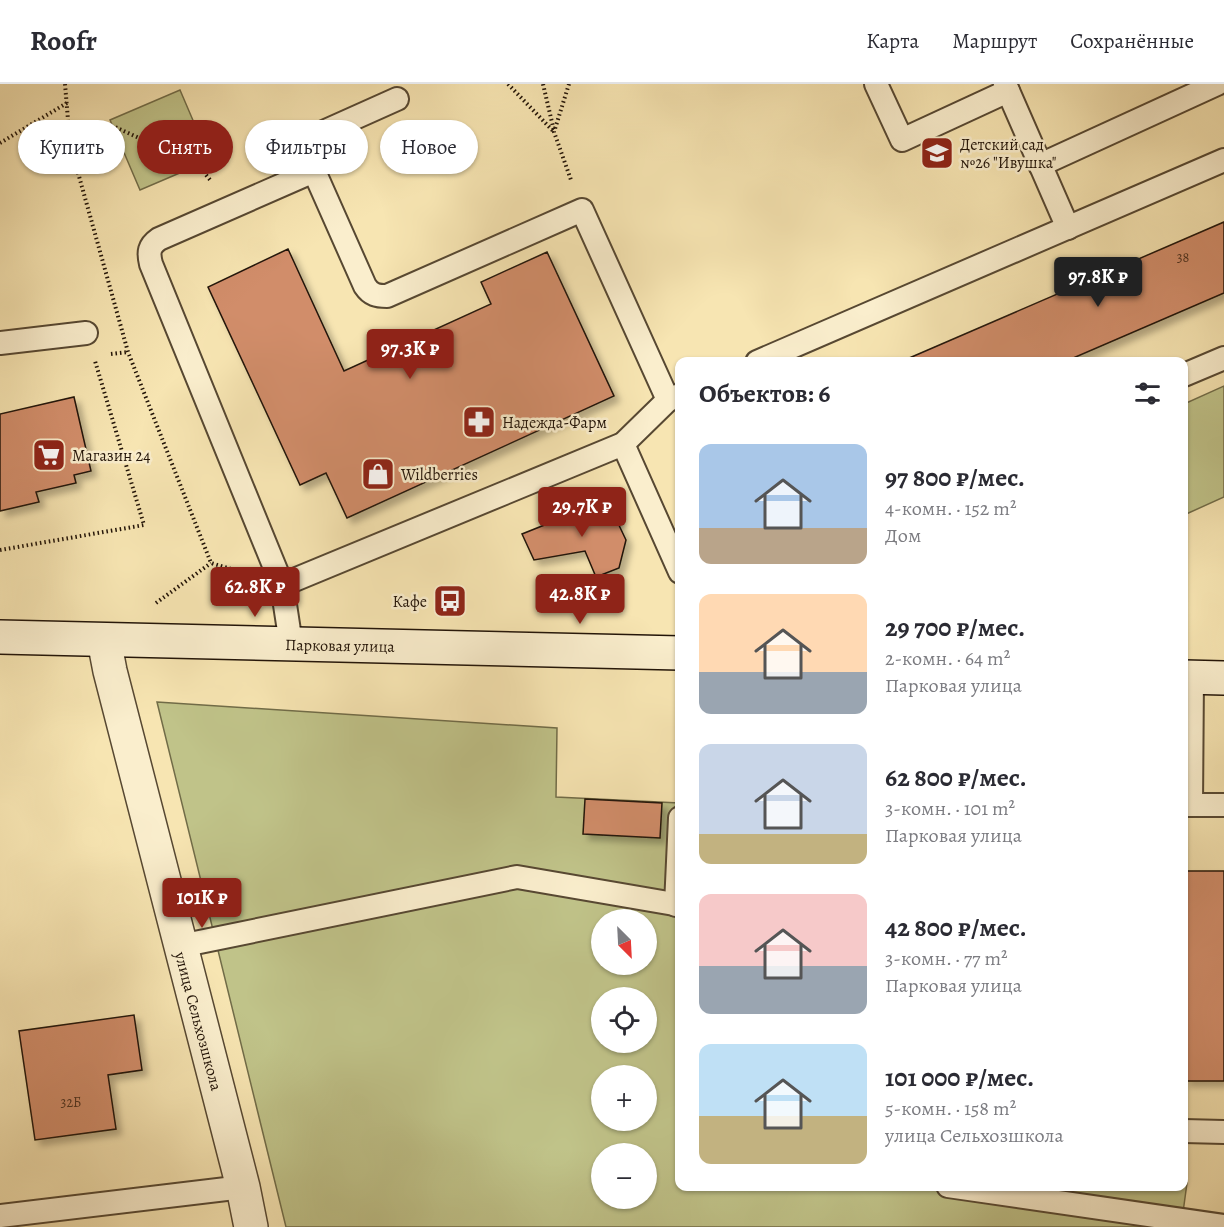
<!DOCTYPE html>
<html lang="ru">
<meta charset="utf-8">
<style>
body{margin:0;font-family:Alegreya,serif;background:#f7f7f7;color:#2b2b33;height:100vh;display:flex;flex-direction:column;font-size:22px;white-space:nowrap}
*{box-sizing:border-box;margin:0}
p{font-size:20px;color:#7c7c81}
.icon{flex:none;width:33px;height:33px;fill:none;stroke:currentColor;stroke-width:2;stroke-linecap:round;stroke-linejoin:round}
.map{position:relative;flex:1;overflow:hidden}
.details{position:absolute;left:675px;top:273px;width:513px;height:834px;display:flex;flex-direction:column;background:#fff;border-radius:12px;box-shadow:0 2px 4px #0004}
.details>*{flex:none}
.banner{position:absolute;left:18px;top:36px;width:567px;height:54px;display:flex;gap:12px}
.needle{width:39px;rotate:156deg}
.tools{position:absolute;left:591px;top:825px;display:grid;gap:12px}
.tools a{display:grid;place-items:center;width:66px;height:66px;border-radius:50%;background:#fff;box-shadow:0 2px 4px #0004;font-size:30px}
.price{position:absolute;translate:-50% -51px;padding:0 14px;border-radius:6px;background:#8f2418;color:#fff;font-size:20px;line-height:39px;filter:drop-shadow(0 2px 3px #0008)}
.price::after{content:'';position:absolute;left:50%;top:36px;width:18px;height:14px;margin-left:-9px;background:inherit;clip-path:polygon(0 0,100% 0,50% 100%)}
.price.on{background:#222;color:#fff}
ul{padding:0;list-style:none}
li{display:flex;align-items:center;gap:18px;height:150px;padding:0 24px}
li span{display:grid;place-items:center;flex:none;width:168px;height:120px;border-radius:12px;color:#555}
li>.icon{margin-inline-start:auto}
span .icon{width:72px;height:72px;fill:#fffc;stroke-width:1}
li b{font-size:26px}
h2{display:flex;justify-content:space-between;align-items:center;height:72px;padding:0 24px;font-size:26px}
.tag{padding:0 21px;border-radius:27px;background:#fff;box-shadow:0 2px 4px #0004;font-size:21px;line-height:54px}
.tag.on{background:#8f2418;color:#fff}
header{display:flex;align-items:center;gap:36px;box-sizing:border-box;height:84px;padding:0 30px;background:#fff;border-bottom:2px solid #e1e1e2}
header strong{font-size:28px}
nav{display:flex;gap:33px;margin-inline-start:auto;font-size:21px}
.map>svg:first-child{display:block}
.green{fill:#c0c389;stroke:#716c48;stroke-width:1.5;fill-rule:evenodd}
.building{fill:#d18d6a;stroke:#221408;stroke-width:1.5;filter:url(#shadow)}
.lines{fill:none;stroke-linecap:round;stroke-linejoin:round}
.lane-casing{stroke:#574832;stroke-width:26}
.street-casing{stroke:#574832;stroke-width:36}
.secondary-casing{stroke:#221408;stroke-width:36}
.path{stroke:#221408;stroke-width:4;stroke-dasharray:1.5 3;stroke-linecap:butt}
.lane{stroke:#faeecd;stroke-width:22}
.street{stroke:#faeecd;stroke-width:33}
.secondary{stroke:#faeecd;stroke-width:33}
.labels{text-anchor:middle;stroke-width:5;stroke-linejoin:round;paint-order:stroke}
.number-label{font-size:14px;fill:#4e3220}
.poi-label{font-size:16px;fill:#221408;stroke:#faeecd;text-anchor:start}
.street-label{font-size:16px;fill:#221408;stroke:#faeecd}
</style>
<header>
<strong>Roofr</strong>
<nav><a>Карта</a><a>Маршрут</a><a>Сохранённые</a></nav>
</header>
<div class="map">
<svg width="1224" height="1143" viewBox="0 0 1224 1143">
<defs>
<filter id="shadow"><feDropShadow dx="5.5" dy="5.5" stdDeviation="3" flood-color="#0004"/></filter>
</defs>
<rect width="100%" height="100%" fill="#f7e5b2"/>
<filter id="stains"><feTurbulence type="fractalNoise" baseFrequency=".00333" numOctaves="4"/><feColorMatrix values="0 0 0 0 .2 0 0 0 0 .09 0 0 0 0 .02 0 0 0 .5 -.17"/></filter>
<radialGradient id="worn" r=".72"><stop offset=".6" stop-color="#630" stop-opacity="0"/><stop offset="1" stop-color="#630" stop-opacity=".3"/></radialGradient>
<g class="green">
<path d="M180,6L210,76L140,106L110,36Z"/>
<path d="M1224,302V413L1184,431V320Z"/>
<path d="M157,618L557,644L556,713L679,719L680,1102H1184V1099H1187L1181,1143H286ZM602,836H646V880H602ZM602,914H646V958H602ZM602,992H646V1036H602ZM602,1070H646V1114H602Z"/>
</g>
<g class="building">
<path d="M1224,138V209L1064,278H900Z"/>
<path d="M288,165L344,287L491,220L481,198L547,168L614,312L347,434L326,389L300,401L208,203Z"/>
<path d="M74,313L91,387L74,391L76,399L36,408L39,418L0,427V330Z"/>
<path d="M607,416L626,456L619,484L596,493L585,467L534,476L522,450Z"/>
<path d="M585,715L662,719L660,754L583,750Z"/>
<rect x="1184" y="787" width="40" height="210"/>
<path d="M134,931L142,986L108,991L116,1045L35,1056L19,947Z"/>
</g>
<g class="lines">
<defs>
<g id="lane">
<path d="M876,0L902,56L1008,7"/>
<path d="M1005,0L1068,144"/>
<path d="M1040,81L1217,0"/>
<path d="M314,87L301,58L397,15"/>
<path d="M0,259L86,249"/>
<path d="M757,278L1224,76"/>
<path d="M1184,291L1224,274"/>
<path d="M623,360L680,488"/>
<path d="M282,501L623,360L668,316L680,311"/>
<path d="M291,560L282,501L151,180C148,168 149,162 159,155L314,87L365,202C371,211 377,212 387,212L582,126L668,316"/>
<path d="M1184,721H1224"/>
<path d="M1191,721L1192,593"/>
<path d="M676,821L680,734"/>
<path d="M180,862L517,793L680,821"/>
<path d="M1184,1047L1224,1048"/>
<path d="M948,1102L1224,1142"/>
<path d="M0,1132L243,1103"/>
</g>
<path id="street" d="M104,556L110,587L243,1103L251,1143"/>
<g id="secondary">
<path d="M0,553L680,569"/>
<path d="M1184,593L1224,594"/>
</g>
</defs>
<use href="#lane" class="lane-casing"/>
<use href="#street" class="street-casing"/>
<use href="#secondary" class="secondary-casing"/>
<g class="path">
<path d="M65,0L70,60L128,268L211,479L241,488"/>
<path d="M508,0L554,48"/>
<path d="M543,0L554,47"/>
<path d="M569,0L554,48L571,96"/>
<path d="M0,59L67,19"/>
<path d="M70,60L113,42L198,81L211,97"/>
<path d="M111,270L128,268"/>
<path d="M0,466L144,441L95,277"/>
<path d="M156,519L211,479"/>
</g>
<use href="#lane" class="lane"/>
<use href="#street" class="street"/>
<use href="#secondary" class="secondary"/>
</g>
<defs>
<symbol id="school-square" viewBox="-11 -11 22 22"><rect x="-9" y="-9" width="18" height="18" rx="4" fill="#8f2418" stroke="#faeecd"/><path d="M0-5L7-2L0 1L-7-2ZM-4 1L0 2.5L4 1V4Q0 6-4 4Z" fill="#fff"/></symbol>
<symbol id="pharmacy-square" viewBox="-11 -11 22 22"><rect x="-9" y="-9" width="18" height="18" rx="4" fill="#8f2418" stroke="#faeecd"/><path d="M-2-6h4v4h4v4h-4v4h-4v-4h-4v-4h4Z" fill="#fff"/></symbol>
<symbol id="supermarket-square" viewBox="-11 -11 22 22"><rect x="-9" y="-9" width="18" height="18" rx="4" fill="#8f2418" stroke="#faeecd"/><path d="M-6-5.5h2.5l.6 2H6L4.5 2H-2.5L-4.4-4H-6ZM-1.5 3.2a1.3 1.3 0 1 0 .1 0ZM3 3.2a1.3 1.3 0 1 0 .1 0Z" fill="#fff"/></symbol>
<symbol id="shop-square" viewBox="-11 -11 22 22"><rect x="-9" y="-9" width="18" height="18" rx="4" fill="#8f2418" stroke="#faeecd"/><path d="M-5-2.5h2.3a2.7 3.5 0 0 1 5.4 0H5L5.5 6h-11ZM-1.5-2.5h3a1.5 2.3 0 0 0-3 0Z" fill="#fff"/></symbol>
<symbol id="bus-square" viewBox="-11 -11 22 22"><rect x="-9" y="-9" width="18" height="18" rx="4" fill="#8f2418" stroke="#faeecd"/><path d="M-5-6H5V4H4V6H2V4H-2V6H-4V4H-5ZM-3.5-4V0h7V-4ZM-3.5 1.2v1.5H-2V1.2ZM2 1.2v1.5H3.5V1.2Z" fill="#fff"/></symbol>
</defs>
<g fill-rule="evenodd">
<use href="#school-square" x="918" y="50" width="38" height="38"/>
<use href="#pharmacy-square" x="460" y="319" width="38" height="38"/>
<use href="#supermarket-square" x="30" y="352" width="38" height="38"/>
<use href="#shop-square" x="359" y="371" width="38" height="38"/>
<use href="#bus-square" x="431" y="498" width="38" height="38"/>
</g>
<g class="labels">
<g class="number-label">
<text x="1183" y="178">38</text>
<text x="71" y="1023">32Б</text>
</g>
<g class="poi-label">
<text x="960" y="66">Детский сад<tspan x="960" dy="18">№26 "Ивушка"</tspan></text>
<text x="502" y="344">Надежда-Фарм</text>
<text x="72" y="377">Магазин 24</text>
<text x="401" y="396">Wildberries</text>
<text x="427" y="523" text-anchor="end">Кафе</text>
</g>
<g class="street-label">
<text transform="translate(340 561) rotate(1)" y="6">Парковая улица</text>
<text transform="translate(199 937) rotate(75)" y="6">улица Сельхозшкола</text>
</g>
</g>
<rect width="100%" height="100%" filter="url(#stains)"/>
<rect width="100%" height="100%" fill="url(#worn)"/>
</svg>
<div class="tools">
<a><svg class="needle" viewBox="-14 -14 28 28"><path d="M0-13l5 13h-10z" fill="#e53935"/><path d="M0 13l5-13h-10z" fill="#7c7c81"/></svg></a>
<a><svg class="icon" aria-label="locate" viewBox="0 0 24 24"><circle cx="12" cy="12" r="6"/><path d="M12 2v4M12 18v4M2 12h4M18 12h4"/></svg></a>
<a>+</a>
<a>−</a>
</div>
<b class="price on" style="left:1098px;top:224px">97.8K ₽</b>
<b class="price" style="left:410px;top:296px">97.3K ₽</b>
<b class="price" style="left:582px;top:454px">29.7K ₽</b>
<b class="price" style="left:255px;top:534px">62.8K ₽</b>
<b class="price" style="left:580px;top:541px">42.8K ₽</b>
<b class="price" style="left:202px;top:845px">101K ₽</b>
<div class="banner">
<a class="tag">Купить</a>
<a class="tag on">Снять</a>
<a class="tag">Фильтры</a>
<a class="tag">Новое</a>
</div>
<section class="details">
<h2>Объектов: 6<svg class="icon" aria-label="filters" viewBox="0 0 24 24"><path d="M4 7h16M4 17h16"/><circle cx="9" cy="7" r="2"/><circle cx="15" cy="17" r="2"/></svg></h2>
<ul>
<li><span style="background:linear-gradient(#a9c7e8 70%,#b9a48a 0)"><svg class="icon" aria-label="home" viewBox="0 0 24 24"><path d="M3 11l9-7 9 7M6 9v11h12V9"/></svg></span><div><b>97 800 ₽/мес.</b><p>4-комн. · 152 m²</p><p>Дом</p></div></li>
<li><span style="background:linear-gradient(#ffd9b3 65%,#9aa5b1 0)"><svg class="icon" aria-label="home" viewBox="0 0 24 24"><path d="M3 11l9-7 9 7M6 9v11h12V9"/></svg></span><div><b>29 700 ₽/мес.</b><p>2-комн. · 64 m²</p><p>Парковая улица</p></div></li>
<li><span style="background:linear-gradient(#c9d6e8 75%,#c2b280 0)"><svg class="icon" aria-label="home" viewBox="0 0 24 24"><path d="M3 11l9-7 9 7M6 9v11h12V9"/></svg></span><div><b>62 800 ₽/мес.</b><p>3-комн. · 101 m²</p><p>Парковая улица</p></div></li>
<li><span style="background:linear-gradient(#f6c9c9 60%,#9aa5b1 0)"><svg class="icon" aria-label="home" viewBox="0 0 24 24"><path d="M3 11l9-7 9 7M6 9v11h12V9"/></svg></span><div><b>42 800 ₽/мес.</b><p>3-комн. · 77 m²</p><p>Парковая улица</p></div></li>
<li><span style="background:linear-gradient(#bfe0f5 60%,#c2b280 0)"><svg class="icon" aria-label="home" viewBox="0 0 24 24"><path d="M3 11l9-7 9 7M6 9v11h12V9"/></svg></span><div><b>101 000 ₽/мес.</b><p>5-комн. · 158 m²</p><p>улица Сельхозшкола</p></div></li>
</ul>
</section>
</div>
